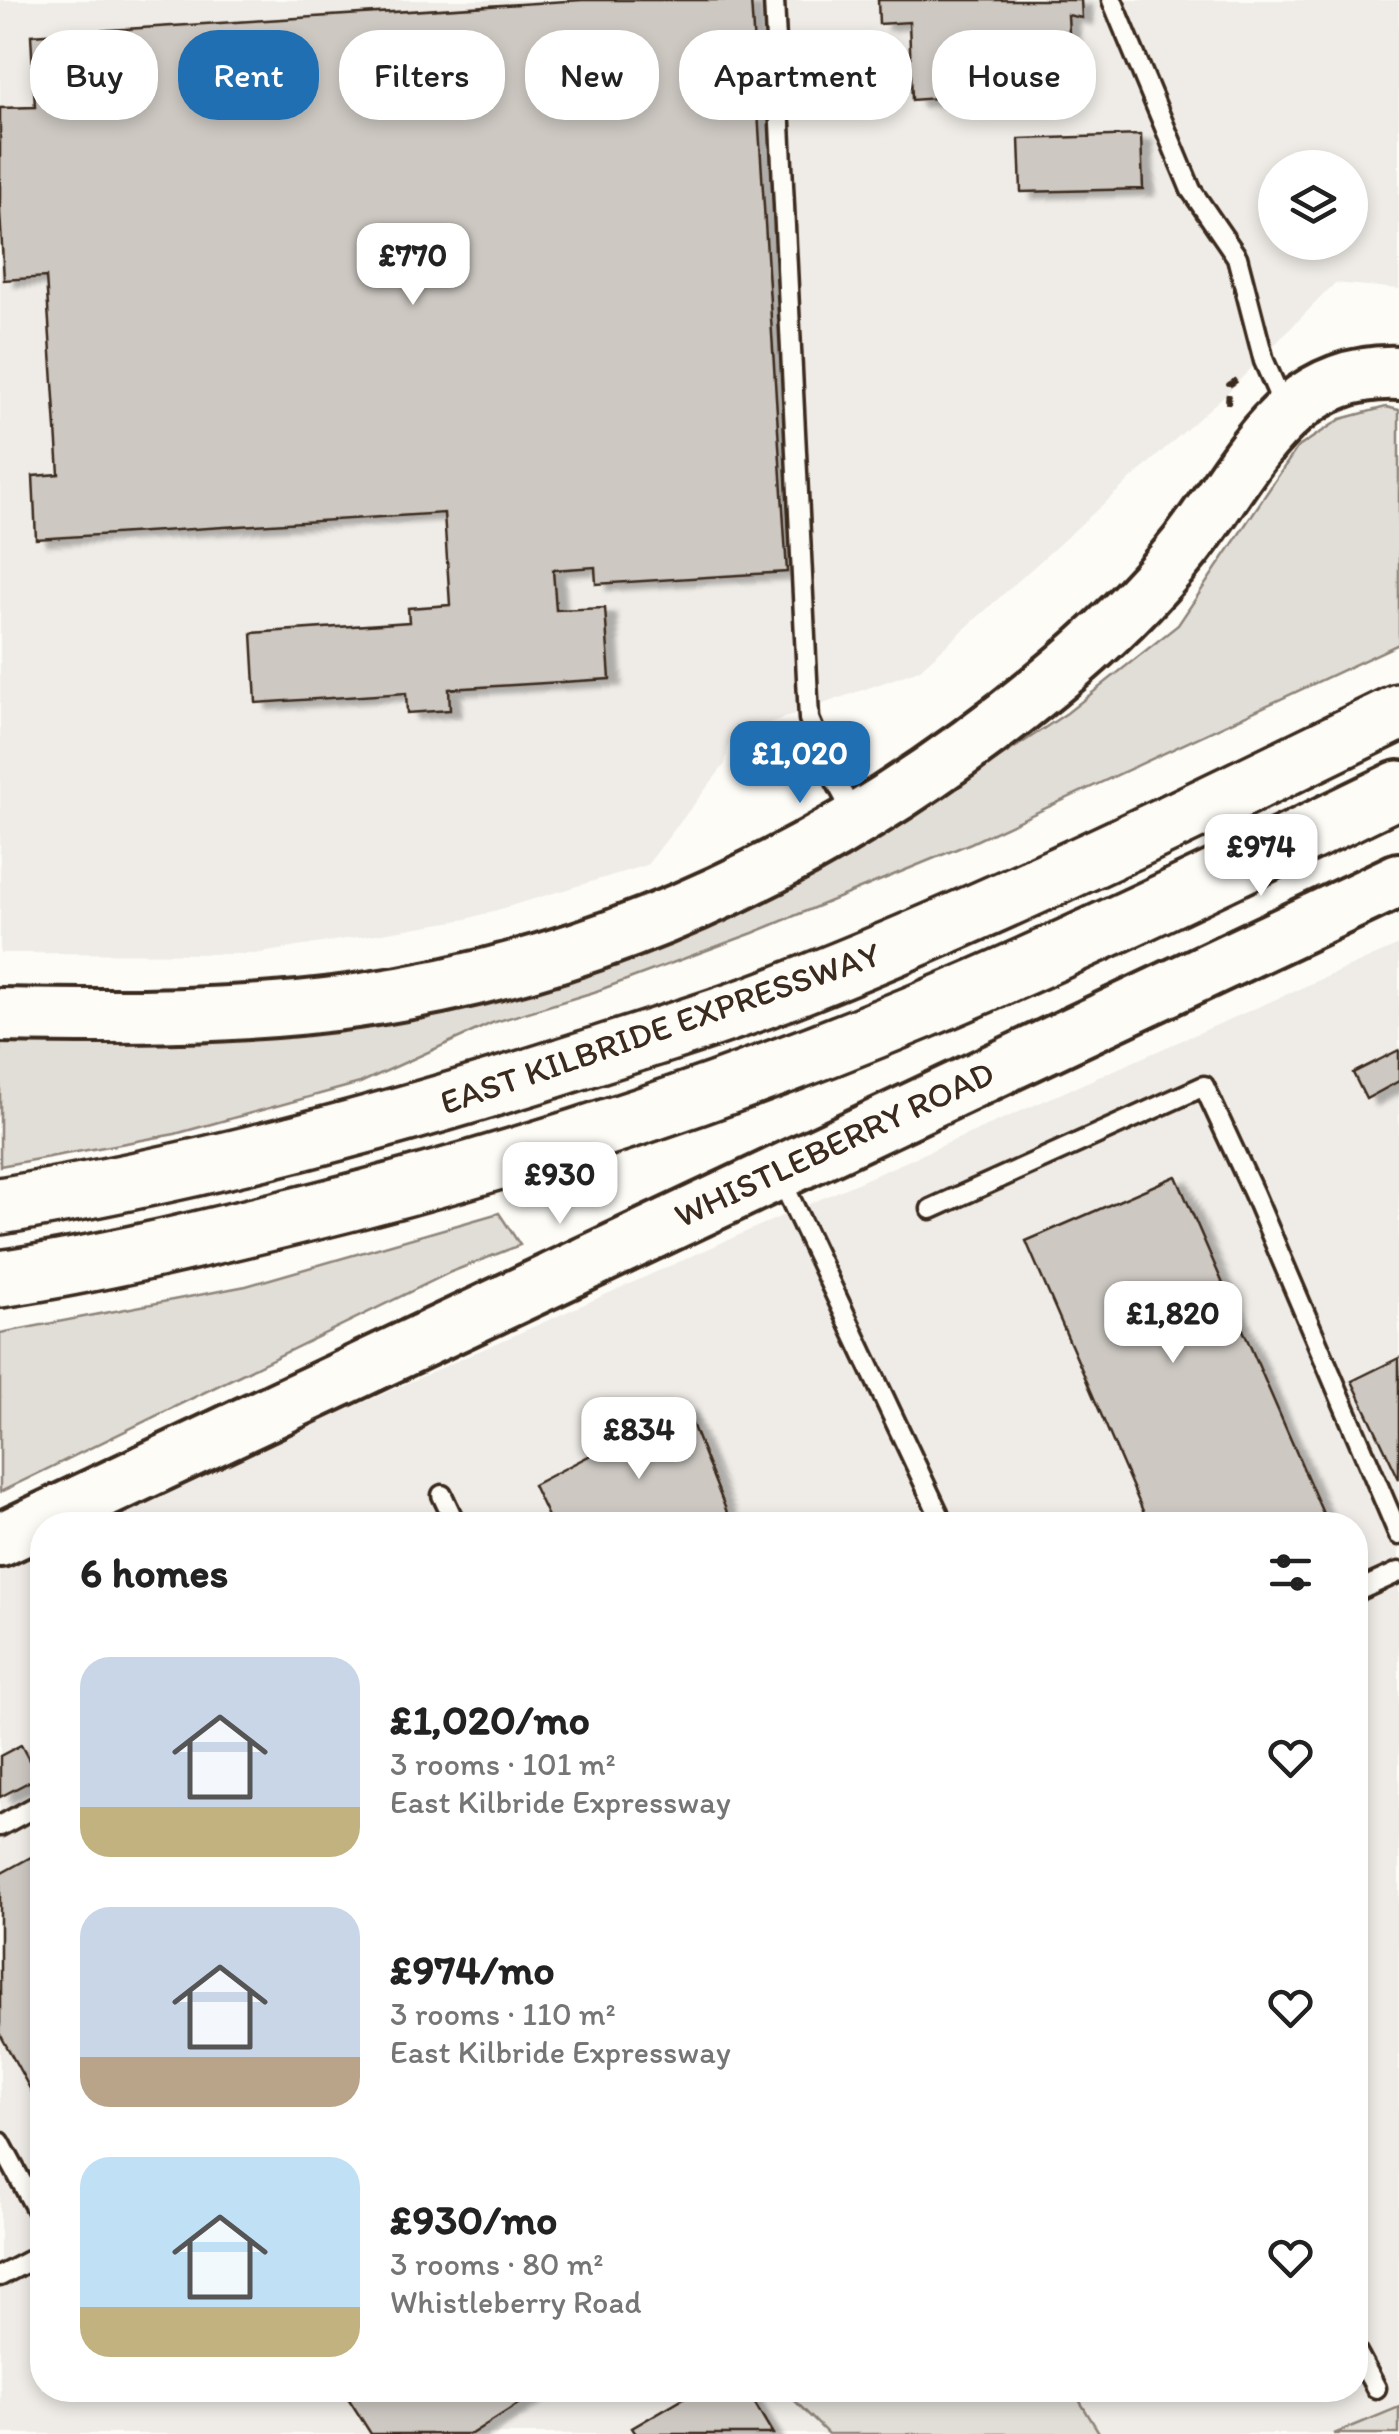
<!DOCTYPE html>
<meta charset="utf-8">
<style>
body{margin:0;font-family:Itim,sans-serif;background:#f6f6f6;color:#222;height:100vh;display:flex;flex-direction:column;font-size:38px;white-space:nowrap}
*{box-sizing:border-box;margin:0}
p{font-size:32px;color:#767676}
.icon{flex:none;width:55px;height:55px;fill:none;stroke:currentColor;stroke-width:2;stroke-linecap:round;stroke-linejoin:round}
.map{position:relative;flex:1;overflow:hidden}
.drawer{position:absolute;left:30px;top:1512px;width:1338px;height:890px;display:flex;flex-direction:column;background:#fff;border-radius:40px;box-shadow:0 5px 15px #0003}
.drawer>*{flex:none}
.hud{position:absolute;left:30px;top:30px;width:1340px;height:90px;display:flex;gap:20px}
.buttons{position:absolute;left:1258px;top:150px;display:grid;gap:20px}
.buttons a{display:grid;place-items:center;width:110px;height:110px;border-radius:50%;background:#fff;box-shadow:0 5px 15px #0003;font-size:50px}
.price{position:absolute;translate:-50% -85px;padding:0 22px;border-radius:20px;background:#fff;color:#222;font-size:32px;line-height:65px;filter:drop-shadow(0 2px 5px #0008)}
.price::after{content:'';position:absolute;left:50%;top:60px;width:30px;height:22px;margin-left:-15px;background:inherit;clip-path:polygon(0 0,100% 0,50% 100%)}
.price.on{background:#1f6fb2;color:#fff}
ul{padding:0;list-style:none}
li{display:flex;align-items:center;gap:30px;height:250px;padding:0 50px}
li span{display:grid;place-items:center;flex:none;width:280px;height:200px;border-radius:30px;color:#555}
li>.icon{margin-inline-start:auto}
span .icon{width:120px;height:120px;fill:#fffc;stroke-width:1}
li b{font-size:42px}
h2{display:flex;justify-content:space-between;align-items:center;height:120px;padding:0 50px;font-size:42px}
.tag{padding:0 35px;border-radius:40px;background:#fff;box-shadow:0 5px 15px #0003;font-size:35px;line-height:90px}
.tag.on{background:#1f6fb2;color:#fff}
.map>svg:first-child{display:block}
.built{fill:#efece7;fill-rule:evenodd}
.green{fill:#e1ded7;stroke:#8e847a;stroke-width:2.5}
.building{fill:#cdc8c2;stroke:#3b2a1e;stroke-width:2.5;filter:url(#shadow)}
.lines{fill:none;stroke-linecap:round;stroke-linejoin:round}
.lane-casing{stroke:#3b2a1e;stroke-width:25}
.secondary-casing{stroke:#3b2a1e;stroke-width:60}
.highway-casing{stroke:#3b2a1e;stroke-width:62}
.path{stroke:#3b2a1e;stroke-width:6;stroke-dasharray:10 8;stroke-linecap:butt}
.lane{stroke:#fdfcf7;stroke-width:18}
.secondary{stroke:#fdfcf7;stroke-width:52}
.highway{stroke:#fdfcf7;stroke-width:55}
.labels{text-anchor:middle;stroke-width:10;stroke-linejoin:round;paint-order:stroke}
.street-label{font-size:35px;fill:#3b2a1e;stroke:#fdfcf7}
</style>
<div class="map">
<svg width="1399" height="2434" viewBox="0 0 1399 2434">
<defs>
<filter id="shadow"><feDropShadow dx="11" dy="6" stdDeviation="2.5" flood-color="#0004"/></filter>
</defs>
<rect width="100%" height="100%" fill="#fdfcf7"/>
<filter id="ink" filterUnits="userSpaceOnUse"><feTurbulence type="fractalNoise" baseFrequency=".01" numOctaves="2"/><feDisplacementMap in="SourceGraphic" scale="20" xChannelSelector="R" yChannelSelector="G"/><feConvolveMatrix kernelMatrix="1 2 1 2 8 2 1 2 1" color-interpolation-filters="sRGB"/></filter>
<g filter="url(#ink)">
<g class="built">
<path d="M0,0H1399V289L1335,283L1228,392L919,670L730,737L725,764L647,865L467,919L255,954L0,953ZM1275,168H1350V242H1275Z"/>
<path d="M1399,945V2407L1334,2434H1100L1073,2390H1355V1525H90L759,1226Z"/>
<path d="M42,1546V2390H784L828,2434H0V1567Z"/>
</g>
<g class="green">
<path d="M1386,407L1399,410V644L971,843L753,933L594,992L492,1023L360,1083L175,1134L0,1166V1039L582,974L847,859L1067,713L1178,625L1297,448L1341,419Z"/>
<path d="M499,1213L520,1245L451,1272L0,1492V1333L246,1286Z"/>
<path d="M784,2390H1073L1100,2434H828Z"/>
<path d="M1399,2407V2434H1334Z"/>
</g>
<g class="building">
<path d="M582,0H751L787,572L596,584L595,567L553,570L556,610L605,608L610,679L449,689L450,710L407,713L406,693L256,703L252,633L409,622L408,608L450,605L444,513L36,539L33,476L59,474L46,277L4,280L0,212V108L35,107L31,35Z"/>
<path d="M878,0H1081L1082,18L1068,15L1072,87L912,100L909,22L879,24Z"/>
<path d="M1141,135L1143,189L1021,192L1019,139Z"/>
<path d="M1399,1050V1081L1366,1099L1353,1073Z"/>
<path d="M1176,1176L1328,1525H1149L1026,1241Z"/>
<path d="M1399,1358V1479L1352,1381Z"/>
<path d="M685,1406L732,1525H552L533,1485Z"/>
<path d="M21,1745L38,1777L0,1797V1756Z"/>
<path d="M42,1851V2091L34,2096L0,2034V1874Z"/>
<path d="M343,2390H540L471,2434H371Z"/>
<path d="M697,2390H747L773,2434H636L632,2428Z"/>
</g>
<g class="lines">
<defs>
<g id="lane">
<path d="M774,0L809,719L833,776L855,817"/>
<path d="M1112,0L1191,190L1237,257L1264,361L1284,407"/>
<path d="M780,1177L944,1525"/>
<path d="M931,1209L1204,1086L1254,1194L1399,1535"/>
<path d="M442,1495L456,1525"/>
<path d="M1355,1592L1399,1572"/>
<path d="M0,1826L42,1803"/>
<path d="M0,2142L42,2220"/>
<path d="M0,2276L42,2254"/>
<path d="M1355,2349L1376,2388"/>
</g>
<g id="secondary">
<path d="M0,1015C118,1017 239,1018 356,1001C617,964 844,851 1047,684C1096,644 1145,597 1185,547C1246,470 1283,368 1399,373"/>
<path d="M0,1540L1399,880"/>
</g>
<g id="highway">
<path d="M0,1206C199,1173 394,1121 586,1059C651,1038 717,1019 780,994C991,912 1195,812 1399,712"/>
<path d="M0,1279C99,1264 198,1240 296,1216C508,1164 717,1096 919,1012C1082,944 1240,866 1399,789"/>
</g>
</defs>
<use href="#lane" class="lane-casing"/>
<use href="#secondary" class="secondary-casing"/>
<use href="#highway" class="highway-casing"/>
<path class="path" d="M1228,404L1229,385L1241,377"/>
<use href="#lane" class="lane"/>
<use href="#secondary" class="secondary"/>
<use href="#highway" class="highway"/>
</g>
</g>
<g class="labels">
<g class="street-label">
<text transform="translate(660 1028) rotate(-19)" y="12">EAST KILBRIDE EXPRESSWAY</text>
<text transform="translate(834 1144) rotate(-25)" y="12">WHISTLEBERRY ROAD</text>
</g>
</g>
</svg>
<div class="buttons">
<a><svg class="icon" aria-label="layers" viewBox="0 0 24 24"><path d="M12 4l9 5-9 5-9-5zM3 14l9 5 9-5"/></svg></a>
</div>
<b class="price" style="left:413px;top:308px">£770</b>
<b class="price on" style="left:800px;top:806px">£1,020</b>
<b class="price" style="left:1261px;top:899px">£974</b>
<b class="price" style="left:560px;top:1227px">£930</b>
<b class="price" style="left:1173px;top:1366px">£1,820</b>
<b class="price" style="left:639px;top:1482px">£834</b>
<div class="hud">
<a class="tag">Buy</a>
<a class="tag on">Rent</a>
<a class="tag">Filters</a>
<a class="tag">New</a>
<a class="tag">Apartment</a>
<a class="tag">House</a>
</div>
<section class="drawer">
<h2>6 homes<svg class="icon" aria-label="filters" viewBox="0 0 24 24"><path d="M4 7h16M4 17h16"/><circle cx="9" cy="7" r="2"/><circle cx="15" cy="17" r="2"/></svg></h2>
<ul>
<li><span style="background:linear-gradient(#c9d6e8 75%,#c2b280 0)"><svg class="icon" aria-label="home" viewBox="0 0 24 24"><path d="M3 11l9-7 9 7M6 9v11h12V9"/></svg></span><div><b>£1,020/mo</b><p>3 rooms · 101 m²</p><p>East Kilbride Expressway</p></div><svg class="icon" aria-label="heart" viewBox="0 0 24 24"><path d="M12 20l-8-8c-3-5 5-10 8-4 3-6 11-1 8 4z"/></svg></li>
<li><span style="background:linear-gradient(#c9d6e8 75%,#b9a48a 0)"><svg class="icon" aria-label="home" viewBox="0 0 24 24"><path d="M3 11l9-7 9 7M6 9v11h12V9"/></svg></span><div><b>£974/mo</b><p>3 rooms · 110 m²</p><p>East Kilbride Expressway</p></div><svg class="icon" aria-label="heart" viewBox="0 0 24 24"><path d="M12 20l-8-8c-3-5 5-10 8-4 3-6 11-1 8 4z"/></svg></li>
<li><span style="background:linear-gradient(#bfe0f5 75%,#c2b280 0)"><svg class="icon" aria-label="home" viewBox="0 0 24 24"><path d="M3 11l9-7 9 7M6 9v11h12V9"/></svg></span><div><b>£930/mo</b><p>3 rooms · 80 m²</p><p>Whistleberry Road</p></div><svg class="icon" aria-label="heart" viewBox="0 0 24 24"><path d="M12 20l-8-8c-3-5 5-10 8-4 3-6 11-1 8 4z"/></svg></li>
</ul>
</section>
</div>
